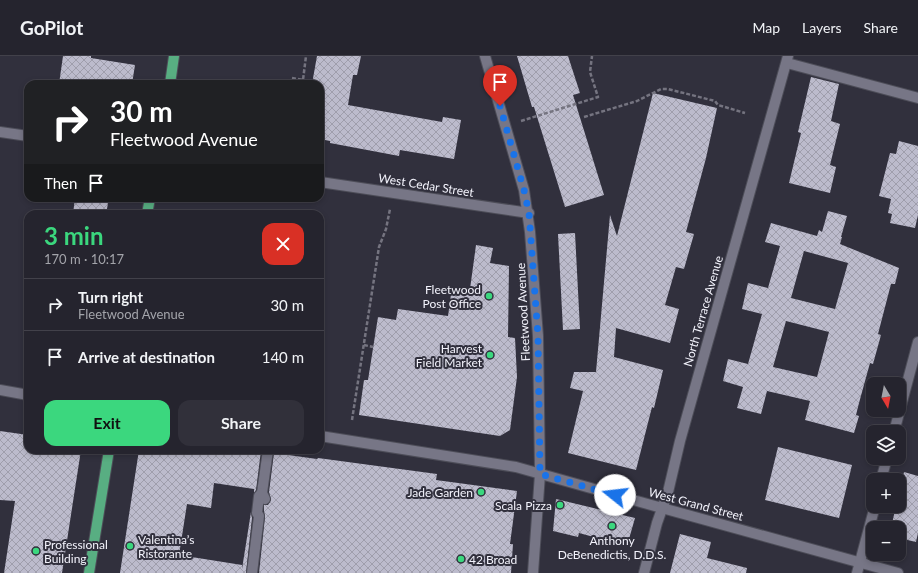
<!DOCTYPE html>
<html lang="en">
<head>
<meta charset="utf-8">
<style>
	body { margin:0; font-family:Lato,sans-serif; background:#31303a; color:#f1f3f6; height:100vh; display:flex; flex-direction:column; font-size:15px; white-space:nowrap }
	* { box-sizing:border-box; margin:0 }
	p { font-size:13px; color:#a3a4aa }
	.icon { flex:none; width:22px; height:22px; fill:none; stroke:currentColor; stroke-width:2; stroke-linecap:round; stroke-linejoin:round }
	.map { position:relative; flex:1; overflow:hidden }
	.drawer { position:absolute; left:24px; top:154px; width:300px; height:244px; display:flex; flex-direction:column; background:#25242e; border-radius:12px; box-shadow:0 2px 6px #0003,0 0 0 1px #42414a }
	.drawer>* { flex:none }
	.guide { position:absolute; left:24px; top:24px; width:300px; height:122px; border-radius:12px; box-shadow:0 2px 6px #0003,0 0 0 1px #42414a; background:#202124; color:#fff; overflow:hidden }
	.needle { width:26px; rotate:170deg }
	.buttons { position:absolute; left:866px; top:321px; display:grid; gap:8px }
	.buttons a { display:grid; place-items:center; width:40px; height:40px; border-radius:8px; background:#25242e; box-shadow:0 2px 6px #0003,0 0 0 1px #42414a; font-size:20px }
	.pin { position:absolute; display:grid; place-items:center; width:34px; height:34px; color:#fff; margin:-41px -17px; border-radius:50% 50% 50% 0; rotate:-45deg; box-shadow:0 0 4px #0007 }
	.pin .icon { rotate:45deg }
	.me { position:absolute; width:44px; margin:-22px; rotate:286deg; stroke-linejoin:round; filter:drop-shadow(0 0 3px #0008) }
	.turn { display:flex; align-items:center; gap:14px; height:84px; padding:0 20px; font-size:18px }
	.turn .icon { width:52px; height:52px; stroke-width:2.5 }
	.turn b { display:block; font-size:28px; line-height:34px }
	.then { display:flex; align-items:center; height:38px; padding:0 20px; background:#0003; gap:8px; font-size:15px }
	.round { display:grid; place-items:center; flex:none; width:42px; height:42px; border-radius:12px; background:#31303a }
	.headline { display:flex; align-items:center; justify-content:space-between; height:68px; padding:0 20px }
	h1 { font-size:24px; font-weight:700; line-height:30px; color:#3bd77e }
	.action { display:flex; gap:8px; margin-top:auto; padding:8px 20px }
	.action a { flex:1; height:46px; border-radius:12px; background:#3bd77e; color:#111; font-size:16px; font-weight:700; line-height:46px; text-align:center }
	.action a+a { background:#31303a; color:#f1f3f6 }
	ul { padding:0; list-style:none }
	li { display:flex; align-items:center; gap:12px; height:52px; padding:0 20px; border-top:1px solid #42414a }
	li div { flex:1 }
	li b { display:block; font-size:15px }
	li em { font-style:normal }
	header { display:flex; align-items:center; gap:24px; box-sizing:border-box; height:56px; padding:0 20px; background:#25242e; border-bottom:1px solid #42414a }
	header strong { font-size:19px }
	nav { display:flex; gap:22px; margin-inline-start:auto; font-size:14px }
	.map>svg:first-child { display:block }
</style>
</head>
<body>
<header>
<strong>GoPilot</strong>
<nav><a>Map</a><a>Layers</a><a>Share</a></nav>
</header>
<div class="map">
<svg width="918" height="517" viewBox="0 0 918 517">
	<defs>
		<pattern id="building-cross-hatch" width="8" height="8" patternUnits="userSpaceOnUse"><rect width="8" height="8" fill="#bcbbcc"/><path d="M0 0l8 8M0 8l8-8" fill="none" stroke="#9f9eac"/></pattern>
	</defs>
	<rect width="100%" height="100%" fill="#31303d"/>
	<g fill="url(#building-cross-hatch)" fill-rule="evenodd">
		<polygon points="63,0 91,0 91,2 135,9 132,28 59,28"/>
		<polygon points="317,0 361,0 357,19 353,19 348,49 442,66 443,61 461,64 454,103 400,94 399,100 330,87 330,85 320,83 320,28 312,28"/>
		<polygon points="517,0 568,0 580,37 573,39 604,139 565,151 534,51 532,51"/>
		<polygon points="811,21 839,28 831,65 840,68 830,109 836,111 830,137 789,127 801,77 798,76"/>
		<polygon points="653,37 717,52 706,102 686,176 694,178 684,213 676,211 665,249 679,253 670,287 616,272 614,301 663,314 654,352 652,351 636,414 568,397 583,335 570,332 574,316 596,316 610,159 617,180"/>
		<polygon points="899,85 918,90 918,159 915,172 890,167 892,158 888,157 891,143 879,140 890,97 896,98"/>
		<polygon points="75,142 109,142 106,158 73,158"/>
		<path d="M828,155L847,160L841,181H842L840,188L899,212L895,228H891L878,278L881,279L873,308L870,307L859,347L856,359L859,360L854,377L805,364L810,345L767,335L761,358L737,352L743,331L723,325L728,303L748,308L762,258L742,253L748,227L768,232L780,190L765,186L771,167L817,180L819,174L822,176ZM804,195L848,207L835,253L791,242ZM786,265L829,276L817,321L773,311Z"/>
		<polygon points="575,177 580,273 563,274 558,178"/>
		<polygon points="476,189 493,192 490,207 509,210 508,281 515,282 517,321 510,374 500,380 359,359 364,324 368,324 378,261 396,264 398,253 448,260 452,231 470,233"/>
		<polygon points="0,375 28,379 28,394 81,394 62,517 4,517 15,445 0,444"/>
		<polygon points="778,391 852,409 839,462 765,444"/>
		<polygon points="139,394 252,394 261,395 256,434 254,437 254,433 214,427 211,452 187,448 179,499 242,509 242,513 251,456 252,462 246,517 120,517"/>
		<polygon points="274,397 317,403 318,402 437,418 436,424 517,435 510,488 513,488 511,517 259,517 265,461 264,455 264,449 268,449 271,444 269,436"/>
		<polygon points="904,416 918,420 918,477 916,486 899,482 899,472 891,472 896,450 899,450 899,439"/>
		<polygon points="556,443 635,462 627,490 579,477 578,481 553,475"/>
		<polygon points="680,478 711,486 707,502 747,512 746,517 670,517"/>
	</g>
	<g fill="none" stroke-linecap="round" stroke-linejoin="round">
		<defs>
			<g id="minor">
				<polyline points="485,0 524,134 530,176 538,280 540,418 533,517"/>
				<polyline points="787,7 918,42"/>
				<polyline points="0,76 28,80"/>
				<polyline points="320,126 529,157"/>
				<polyline points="0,334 28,339"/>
				<polyline points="894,376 918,286"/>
				<polyline points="320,380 516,411 644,447 898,517"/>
				<polyline points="881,424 887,402"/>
				<polyline points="265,443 262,437 268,394"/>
				<polyline points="252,517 259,460 257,457 259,440 262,437"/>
				<polyline points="644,517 657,467 668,436 680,385 788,0"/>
				<polyline points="857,517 875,450"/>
			</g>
			<g id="major">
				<polyline points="170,28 174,0"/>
				<polyline points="147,158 150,142"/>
				<polyline points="89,517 109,394"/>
			</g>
		</defs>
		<use href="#minor" stroke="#4d4d58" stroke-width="12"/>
		<use href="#major" stroke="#4d4d58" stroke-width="12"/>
		<g stroke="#757480" stroke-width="2.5" stroke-dasharray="4 2" stroke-linecap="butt">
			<polyline points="292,28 292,22 303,24 306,0"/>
			<polyline points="584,61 637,45 661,33 668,33 715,45 718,49 745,57"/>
			<polyline points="521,65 598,41 590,16 592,0"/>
			<polyline points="364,289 373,291"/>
			<polyline points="352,364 379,191 386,173 390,153"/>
		</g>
		<use href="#minor" stroke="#777686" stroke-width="10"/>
		<use href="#major" stroke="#58ae82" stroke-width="10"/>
	</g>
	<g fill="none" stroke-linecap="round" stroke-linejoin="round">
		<polyline stroke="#1a73e8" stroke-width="7" stroke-dasharray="0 12.6" points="500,50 524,134 529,157 538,280 540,418 615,439"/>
	</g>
	<g fill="#3bd77e" stroke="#31303d" stroke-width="1.5">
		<circle cx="489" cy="240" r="4"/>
		<circle cx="490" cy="299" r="4"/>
		<circle cx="481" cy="436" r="4"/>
		<circle cx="560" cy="449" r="4"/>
		<circle cx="612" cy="470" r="4"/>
		<circle cx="130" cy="490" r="4"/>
		<circle cx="36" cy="495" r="4"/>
		<circle cx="461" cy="503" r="4"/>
	</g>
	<g text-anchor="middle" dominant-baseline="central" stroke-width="4" stroke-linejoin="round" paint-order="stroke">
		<g font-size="12" fill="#f3f3fc" stroke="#31303d">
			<text transform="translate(426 129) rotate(9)">West Cedar Street</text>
			<text transform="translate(703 255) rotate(-74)">North Terrace Avenue</text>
			<text transform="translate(523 256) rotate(-93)">Fleetwood Avenue</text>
			<text transform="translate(696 448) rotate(15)">West Grand Street</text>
		</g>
		<g font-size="12" fill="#f3f3fc" stroke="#31303d" text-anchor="end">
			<text x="481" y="233">Fleetwood<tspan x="481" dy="14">Post Office</tspan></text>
			<text x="482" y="292">Harvest<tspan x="482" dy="14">Field Market</tspan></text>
			<text x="473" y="436">Jade Garden</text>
			<text x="552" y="449">Scala Pizza</text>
			<text x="138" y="483" text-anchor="start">Valentina’s<tspan x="138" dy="14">Ristorante</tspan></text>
			<text x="612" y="484" text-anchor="middle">Anthony<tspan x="612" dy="14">DeBenedictis, D.D.S.</tspan></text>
			<text x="44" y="488" text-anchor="start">Professional<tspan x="44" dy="14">Building</tspan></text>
			<text x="469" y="503" text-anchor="start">42 Broad</text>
		</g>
	</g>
</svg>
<div class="buttons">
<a><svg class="needle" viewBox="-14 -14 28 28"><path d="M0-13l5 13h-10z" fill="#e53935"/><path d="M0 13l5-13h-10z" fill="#a3a4aa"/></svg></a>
<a><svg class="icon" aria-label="layers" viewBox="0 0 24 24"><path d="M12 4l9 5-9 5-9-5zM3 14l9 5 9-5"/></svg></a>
<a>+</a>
<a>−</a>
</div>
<div class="pin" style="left:500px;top:50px;background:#d93025"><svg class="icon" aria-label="arrive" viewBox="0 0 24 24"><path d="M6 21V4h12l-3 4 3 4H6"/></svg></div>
<svg class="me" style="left:615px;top:439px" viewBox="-20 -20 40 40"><circle r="19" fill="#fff"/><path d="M0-13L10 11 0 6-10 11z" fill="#1a73e8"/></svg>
<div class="guide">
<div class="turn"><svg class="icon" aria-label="right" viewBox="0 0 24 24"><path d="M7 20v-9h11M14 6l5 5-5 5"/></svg><div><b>30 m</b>Fleetwood Avenue</div></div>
<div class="then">Then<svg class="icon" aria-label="arrive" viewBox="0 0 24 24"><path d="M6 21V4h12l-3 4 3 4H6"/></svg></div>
</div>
<section class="drawer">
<div class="headline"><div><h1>3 min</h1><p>170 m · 10:17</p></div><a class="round" style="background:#d93025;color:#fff"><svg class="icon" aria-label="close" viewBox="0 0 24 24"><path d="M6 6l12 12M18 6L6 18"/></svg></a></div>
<ul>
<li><svg class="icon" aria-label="right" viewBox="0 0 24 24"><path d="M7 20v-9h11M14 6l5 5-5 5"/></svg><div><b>Turn right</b><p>Fleetwood Avenue</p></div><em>30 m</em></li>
<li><svg class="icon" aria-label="arrive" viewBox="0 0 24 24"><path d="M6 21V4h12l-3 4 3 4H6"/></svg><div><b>Arrive at destination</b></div><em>140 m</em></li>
</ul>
<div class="action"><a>Exit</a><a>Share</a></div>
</section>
</div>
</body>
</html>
